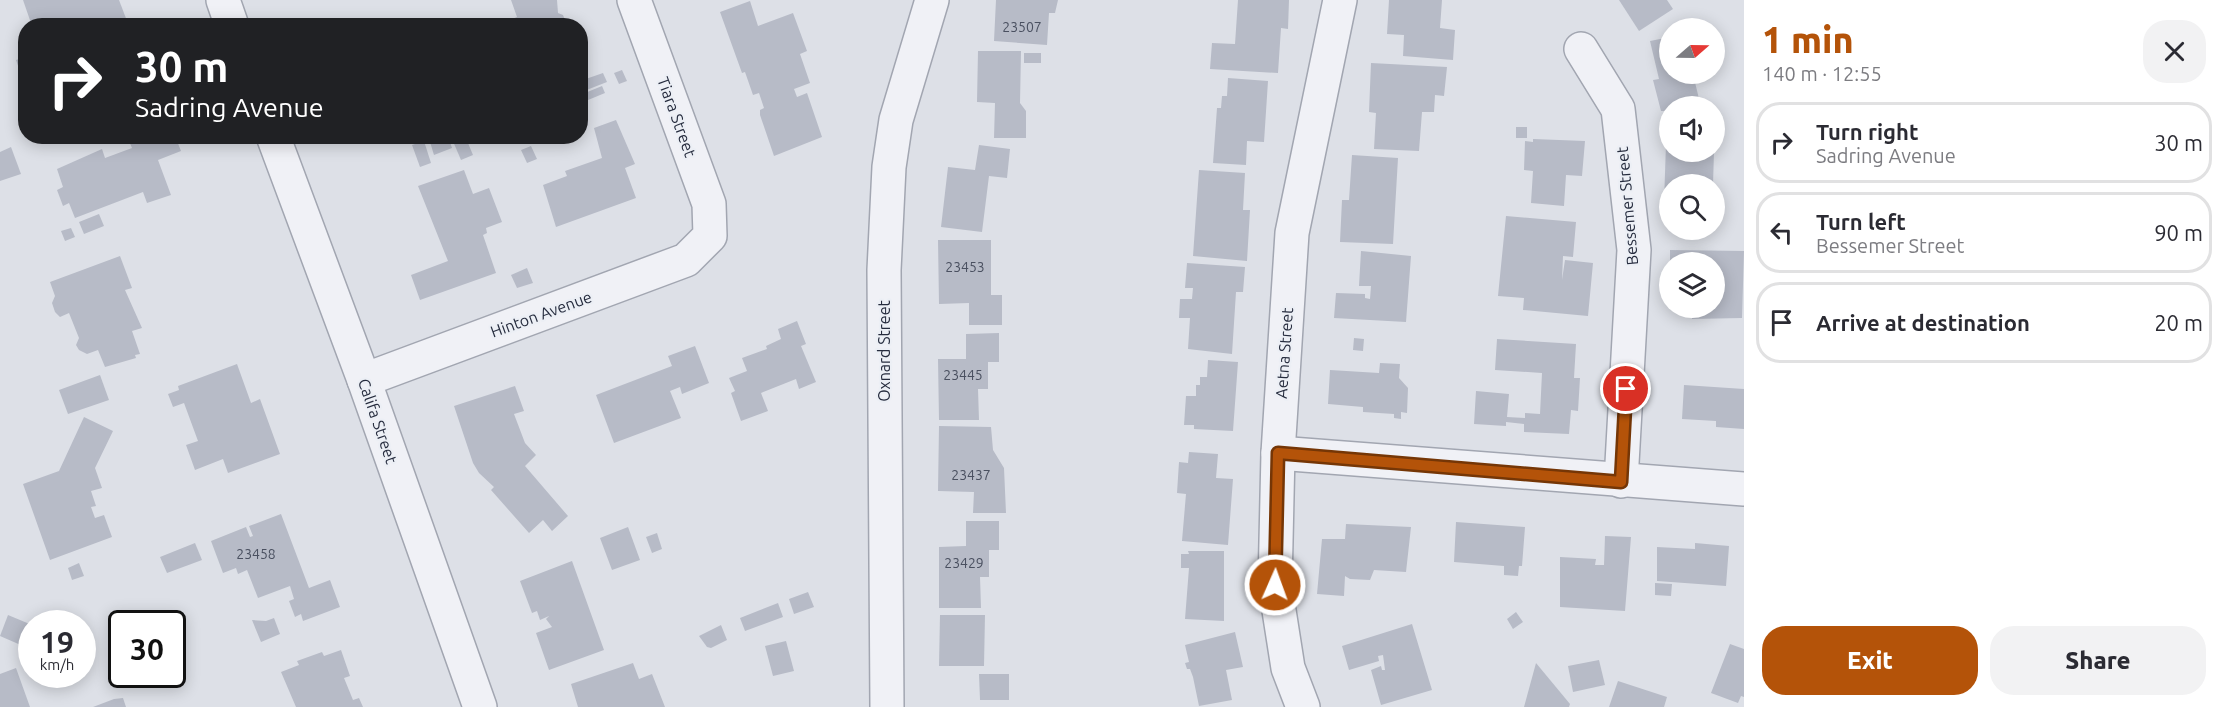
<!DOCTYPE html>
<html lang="en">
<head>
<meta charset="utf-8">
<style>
	body { margin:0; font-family:Ubuntu,sans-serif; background:#f2f2f3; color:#2b2b33; height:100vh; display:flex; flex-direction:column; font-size:22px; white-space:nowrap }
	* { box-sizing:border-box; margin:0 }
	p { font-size:20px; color:#7c7c81 }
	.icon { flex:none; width:33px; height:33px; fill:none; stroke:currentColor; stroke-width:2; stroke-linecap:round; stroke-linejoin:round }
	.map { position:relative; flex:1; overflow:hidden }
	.panel { display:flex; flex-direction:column; background:#fff; width:480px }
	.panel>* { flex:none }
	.top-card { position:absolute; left:18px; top:18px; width:570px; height:126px; border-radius:24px; box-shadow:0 3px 15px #0003; background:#202124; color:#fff; overflow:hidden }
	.needle { width:39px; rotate:70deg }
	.tools { position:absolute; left:1659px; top:18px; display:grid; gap:12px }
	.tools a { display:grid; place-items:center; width:66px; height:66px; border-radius:50%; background:#fff; box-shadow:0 3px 15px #0003; font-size:30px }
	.speed { position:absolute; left:18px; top:610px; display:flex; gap:12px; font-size:30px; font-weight:700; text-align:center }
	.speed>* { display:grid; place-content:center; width:78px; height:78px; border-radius:50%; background:#fff; box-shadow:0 3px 15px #0003; line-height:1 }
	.speed small { font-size:15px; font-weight:400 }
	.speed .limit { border:3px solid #111; border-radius:9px; background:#fff; color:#111 }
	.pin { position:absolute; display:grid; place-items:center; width:51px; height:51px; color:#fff; margin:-26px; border:3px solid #fff; border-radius:50%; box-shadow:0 2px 6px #0007 }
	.me { position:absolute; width:66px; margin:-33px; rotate:2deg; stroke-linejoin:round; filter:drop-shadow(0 0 4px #0008) }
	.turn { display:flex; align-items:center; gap:21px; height:126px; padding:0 18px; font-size:27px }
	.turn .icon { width:78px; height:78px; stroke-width:2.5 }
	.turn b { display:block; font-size:42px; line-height:51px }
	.round { display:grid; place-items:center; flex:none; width:63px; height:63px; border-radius:24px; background:#f2f2f3 }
	.overview { display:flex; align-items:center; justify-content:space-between; height:102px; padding:0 18px }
	h1 { font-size:36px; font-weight:800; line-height:45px; color:#b45309 }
	.action { display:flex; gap:12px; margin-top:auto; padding:12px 18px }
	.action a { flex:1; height:69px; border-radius:24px; background:#b45309; color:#fff; font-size:24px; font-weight:800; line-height:69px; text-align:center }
	.action a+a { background:#f2f2f3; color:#2b2b33 }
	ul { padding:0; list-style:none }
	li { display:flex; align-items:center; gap:18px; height:81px; margin:0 12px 9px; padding:0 6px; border:3px solid #e1e1e2; border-radius:24px }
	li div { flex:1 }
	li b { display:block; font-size:22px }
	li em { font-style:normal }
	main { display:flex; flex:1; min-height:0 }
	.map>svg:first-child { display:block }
</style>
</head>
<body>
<main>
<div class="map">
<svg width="1744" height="707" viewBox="0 0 1744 707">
	<rect width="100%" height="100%" fill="#dde0e7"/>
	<g fill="#b7bbc7">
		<polygon points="23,0 119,0 127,21 119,26 32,26"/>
		<polygon points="511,0 557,0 558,13 563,15 566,23 565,26 495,26 517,17"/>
		<polygon points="996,0 1058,0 1055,13 1049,13 1047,45 994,41"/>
		<polygon points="1238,0 1289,0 1288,29 1281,28 1278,73 1210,69 1212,43 1235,44"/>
		<polygon points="1389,0 1442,0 1440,28 1455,30 1453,60 1403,56 1404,35 1387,34"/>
		<polygon points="1619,0 1667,0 1673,9 1639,31"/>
		<polygon points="750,1 758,26 793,13 807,51 800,54 810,83 794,89 797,97 807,93 822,137 774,156 760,115 760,110 764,108 759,93 753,95 745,72 742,73 720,12"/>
		<polygon points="1670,37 1670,74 1693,74 1700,103 1670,106 1670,111 1661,111 1653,80 1659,79 1650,41"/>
		<polygon points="978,51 1021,51 1020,103 1026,111 1026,138 994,138 995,103 977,102"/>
		<rect x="1024" y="53" width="17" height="10"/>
		<polygon points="26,57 26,86 25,86 16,60"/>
		<polygon points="1371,63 1447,67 1444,96 1435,95 1434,112 1422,112 1419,151 1374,149 1376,113 1369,112"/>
		<polygon points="622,70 627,81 619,84 614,73"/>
		<polygon points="603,73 607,82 584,91 580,81"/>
		<polygon points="1228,78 1268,81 1264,142 1247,141 1246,165 1213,163 1217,108 1221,108 1222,96 1227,96"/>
		<polygon points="602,86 605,93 588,100 585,93"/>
		<polygon points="616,120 635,164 625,168 636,198 556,227 543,185 567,176 565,171 602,158 594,128"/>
		<rect x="1516" y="127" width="11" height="11"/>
		<polygon points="140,136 175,136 181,151 158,160 171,195 147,203 143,192 75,218 69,203 63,206 57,190 63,187 57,169 102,149 105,158 132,148 129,141"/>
		<polygon points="445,136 448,136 452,148 434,155 430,142"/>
		<polygon points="458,136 465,136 473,155 461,160 452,139"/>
		<polygon points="1533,139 1585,141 1582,176 1566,175 1564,206 1531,203 1533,171 1524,170 1525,141 1533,142"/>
		<polygon points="424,141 431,163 420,167 412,145"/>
		<polygon points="1666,144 1670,144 1670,152 1714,152 1713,184 1670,184 1670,202 1664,202"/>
		<polygon points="979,145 1010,149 1007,178 989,176 982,232 941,227 948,167 975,170"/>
		<polygon points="531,146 537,159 527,163 521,150"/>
		<polygon points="11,147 21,174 0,181 0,152"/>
		<polygon points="1352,155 1398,158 1393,244 1340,242 1342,200 1349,200"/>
		<polygon points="464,170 473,194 489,188 502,222 486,228 487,233 483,235 496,273 420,300 411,275 448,261 418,186"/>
		<polygon points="1199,170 1245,173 1243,210 1250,210 1247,261 1193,256"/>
		<polygon points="99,214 104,226 84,234 79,222"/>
		<polygon points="1506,216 1576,222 1573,257 1563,256 1562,280 1565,260 1593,263 1588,316 1523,310 1524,298 1498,296"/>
		<polygon points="71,228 75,237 65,241 61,231"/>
		<polygon points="938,240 991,240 991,295 1002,295 1002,325 969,325 969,303 939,304"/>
		<polygon points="1670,250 1744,251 1742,318 1692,319 1692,308 1714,308 1714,262 1670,262"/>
		<polygon points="1361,251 1411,256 1406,322 1334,318 1336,293 1365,294 1365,298 1370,299 1371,286 1359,286"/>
		<polygon points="120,256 132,288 125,290 142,328 132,331 140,354 135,355 136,358 105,367 98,350 87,354 79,350 76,345 79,338 69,313 60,317 55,312 52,303 55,296 50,282"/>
		<polygon points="1187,263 1245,267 1243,292 1236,292 1232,354 1188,349 1190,318 1179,318 1180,299 1192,299 1193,288 1185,288"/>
		<polygon points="527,268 533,283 517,288 511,275"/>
		<polygon points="797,321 806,344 801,346 816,382 799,389 796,379 761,393 768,411 741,421 731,393 735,391 729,378 747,371 742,358 767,349 766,346 781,339 778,329"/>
		<polygon points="999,333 999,362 988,362 988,389 978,389 979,420 939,420 938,359 966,359 966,334"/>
		<polygon points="1354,338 1364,339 1363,351 1353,350"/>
		<polygon points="1497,339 1576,344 1574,378 1580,378 1578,411 1571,410 1569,434 1524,432 1524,424 1506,422 1506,426 1474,424 1476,391 1509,394 1507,417 1525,418 1525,413 1540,414 1542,373 1495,370"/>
		<polygon points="695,346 709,383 682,394 680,387 670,391 681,418 614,443 596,395 672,366 668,356"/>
		<polygon points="1208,360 1238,362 1233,431 1194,429 1194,425 1184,425 1186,396 1196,396 1196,385 1200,385 1200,377 1207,377"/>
		<polygon points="1380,363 1400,364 1399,378 1408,388 1407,413 1401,412 1401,419 1394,418 1394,414 1363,412 1363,407 1328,404 1330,370 1379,373"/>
		<polygon points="237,364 251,403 260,399 280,454 228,473 223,459 195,470 186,445 198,441 184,403 173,407 168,394 179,390 178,386"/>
		<polygon points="100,375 109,400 68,414 59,390"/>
		<polygon points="1684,385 1744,389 1744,429 1716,427 1716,421 1682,419"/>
		<polygon points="515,386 524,411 514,414 525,443 536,455 525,466 568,516 552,531 543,520 529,533 491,490 494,487 479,473 473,463 454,406"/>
		<polygon points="84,417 113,431 95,468 102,488 91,491 96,506 91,507 95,518 104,515 112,537 50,560 23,484 59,471"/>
		<polygon points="939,426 991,427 993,450 1004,468 1006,513 973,513 974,492 938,491"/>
		<polygon points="1189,452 1218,454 1216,478 1233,479 1228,545 1182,541 1186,494 1177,493 1179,462 1188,463"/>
		<polygon points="281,514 309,588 330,580 340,607 303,621 301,614 295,617 289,601 294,599 290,586 258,598 247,570 238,574 236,568 223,573 211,541 246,527 250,537 253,536 249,526"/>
		<polygon points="966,521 999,521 999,550 989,550 989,577 980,577 981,608 939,608 939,547 966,546"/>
		<polygon points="1456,522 1525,527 1522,566 1519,566 1518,576 1504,575 1504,566 1454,562"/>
		<polygon points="1346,524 1411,527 1406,572 1374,570 1370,580 1350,579 1345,576 1344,596 1317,594 1322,539 1345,539"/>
		<polygon points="628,527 640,560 612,570 600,538"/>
		<polygon points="657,533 662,549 652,553 646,537"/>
		<polygon points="1605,536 1631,537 1625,611 1560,607 1560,557 1596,559 1595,565 1604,565"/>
		<polygon points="195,543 202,560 167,573 160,557"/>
		<polygon points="1695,543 1729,546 1726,586 1657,581 1657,547 1695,549"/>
		<polygon points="1188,551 1224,551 1224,621 1185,619 1189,568 1181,568 1181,554 1189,554"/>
		<polygon points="572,561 604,650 549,670 536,633 552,627 546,619 549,616 540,620 537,611 532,613 520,581"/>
		<polygon points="79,563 84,576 72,580 68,568"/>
		<polygon points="1655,583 1672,584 1671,596 1655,595"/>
		<polygon points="808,592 814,607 794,614 789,599"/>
		<polygon points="778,603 783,617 745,631 740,618"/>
		<polygon points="1516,612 1523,622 1513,629 1507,619"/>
		<polygon points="8,615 32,625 23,646 0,636"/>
		<polygon points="940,615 985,615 984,666 939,666"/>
		<polygon points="274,618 280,634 261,642 252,620 266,621"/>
		<polygon points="1412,624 1432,690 1381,705 1371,670 1381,666 1382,670 1385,670 1383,655 1378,656 1379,661 1349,670 1342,646"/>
		<polygon points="721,625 727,640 711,648 707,647 699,636"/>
		<polygon points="1235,632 1243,667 1226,670 1232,700 1199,706 1193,677 1190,669 1187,669 1185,663 1189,662 1185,645"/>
		<polygon points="786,641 794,671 773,676 765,646"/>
		<polygon points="1730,644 1744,649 1744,697 1741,696 1738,703 1711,693"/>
		<polygon points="341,650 350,676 344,678 353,700 359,698 363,707 296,707 281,672 299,665 297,661 322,652 324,656"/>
		<polygon points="1599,660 1605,685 1573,692 1568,666"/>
		<polygon points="633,663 639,679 652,674 665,707 578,707 571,684"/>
		<polygon points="1536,663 1570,704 1569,707 1524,707"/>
		<polygon points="16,668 30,707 0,707 0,674"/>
		<polygon points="979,674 1009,674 1009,700 980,700"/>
		<polygon points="1618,681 1667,697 1664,707 1609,707"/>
		<polygon points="123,698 126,707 93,707 114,699"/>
	</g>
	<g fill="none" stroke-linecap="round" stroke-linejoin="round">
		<defs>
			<g id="minor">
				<polyline points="223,0 232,26"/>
				<polyline points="1581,49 1618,109 1634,250 1621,481"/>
				<polyline points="273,136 364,380 480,707"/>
				<polyline points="364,380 686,260 710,236 709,204 634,0"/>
				<polyline points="1278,453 1744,489"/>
				<polyline points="887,707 884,270 889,167 896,120 932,0"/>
				<polyline points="1303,707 1288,668 1275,585 1278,453 1292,233 1340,0"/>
			</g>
		</defs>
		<use href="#minor" stroke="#a2a6b1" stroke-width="36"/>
		<use href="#minor" stroke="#f0f1f6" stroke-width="33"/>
	</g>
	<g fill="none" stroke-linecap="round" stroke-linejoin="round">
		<defs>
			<polyline id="route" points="1275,585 1278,453 1621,482 1626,389"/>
		</defs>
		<use href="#route" stroke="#753606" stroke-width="15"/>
		<use href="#route" stroke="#b45309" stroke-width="10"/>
	</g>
	<g text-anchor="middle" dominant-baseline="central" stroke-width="4.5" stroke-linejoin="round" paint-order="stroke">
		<g font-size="14" fill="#4a5060">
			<text x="1022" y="27">23507</text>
			<text x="965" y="267">23453</text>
			<text x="963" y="375">23445</text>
			<text x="971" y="475">23437</text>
			<text x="256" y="554">23458</text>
			<text x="964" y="563">23429</text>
		</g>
		<g font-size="16" fill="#262c3e" stroke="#eceff5">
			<text transform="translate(677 117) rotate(70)">Tiara Street</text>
			<text transform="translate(1627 206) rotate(-95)">Bessemer Street</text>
			<text transform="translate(541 314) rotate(-20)">Hinton Avenue</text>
			<text transform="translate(884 351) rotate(-90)">Oxnard Street</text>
			<text transform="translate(1284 353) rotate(-86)">Aetna Street</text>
			<text transform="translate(378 421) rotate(71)">Califa Street</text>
		</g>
	</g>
</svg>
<div class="tools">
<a><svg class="needle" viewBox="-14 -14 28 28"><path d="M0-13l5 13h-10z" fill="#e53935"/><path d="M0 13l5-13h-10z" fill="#7c7c81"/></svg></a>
<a><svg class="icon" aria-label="sound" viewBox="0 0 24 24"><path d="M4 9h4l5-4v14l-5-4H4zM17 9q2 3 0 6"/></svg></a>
<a><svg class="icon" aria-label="search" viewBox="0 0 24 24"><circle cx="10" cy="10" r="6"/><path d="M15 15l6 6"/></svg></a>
<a><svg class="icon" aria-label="layers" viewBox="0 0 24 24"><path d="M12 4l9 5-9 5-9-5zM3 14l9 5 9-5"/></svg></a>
</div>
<div class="speed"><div>19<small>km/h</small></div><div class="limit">30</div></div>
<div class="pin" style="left:1626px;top:389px;background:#d93025"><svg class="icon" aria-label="arrive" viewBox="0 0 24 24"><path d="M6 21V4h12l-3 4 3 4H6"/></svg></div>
<svg class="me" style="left:1275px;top:585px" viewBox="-20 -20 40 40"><circle r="17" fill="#b45309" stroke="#fff" stroke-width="3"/><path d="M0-11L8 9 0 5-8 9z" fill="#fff"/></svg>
<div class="top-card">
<div class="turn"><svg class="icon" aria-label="right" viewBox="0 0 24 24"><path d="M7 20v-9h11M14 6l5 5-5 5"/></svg><div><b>30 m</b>Sadring Avenue</div></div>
</div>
</div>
<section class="panel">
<div class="overview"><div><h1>1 min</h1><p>140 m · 12:55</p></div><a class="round"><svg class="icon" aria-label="close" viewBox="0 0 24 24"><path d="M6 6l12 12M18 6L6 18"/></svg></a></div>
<ul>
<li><svg class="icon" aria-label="right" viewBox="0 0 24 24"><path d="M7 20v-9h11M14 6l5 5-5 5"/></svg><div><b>Turn right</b><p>Sadring Avenue</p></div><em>30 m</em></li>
<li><svg class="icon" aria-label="left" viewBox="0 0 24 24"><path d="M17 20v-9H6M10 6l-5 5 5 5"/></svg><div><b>Turn left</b><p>Bessemer Street</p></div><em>90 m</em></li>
<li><svg class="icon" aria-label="arrive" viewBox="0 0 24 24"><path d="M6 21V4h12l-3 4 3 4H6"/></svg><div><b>Arrive at destination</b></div><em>20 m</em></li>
</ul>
<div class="action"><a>Exit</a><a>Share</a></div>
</section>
</main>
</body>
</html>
